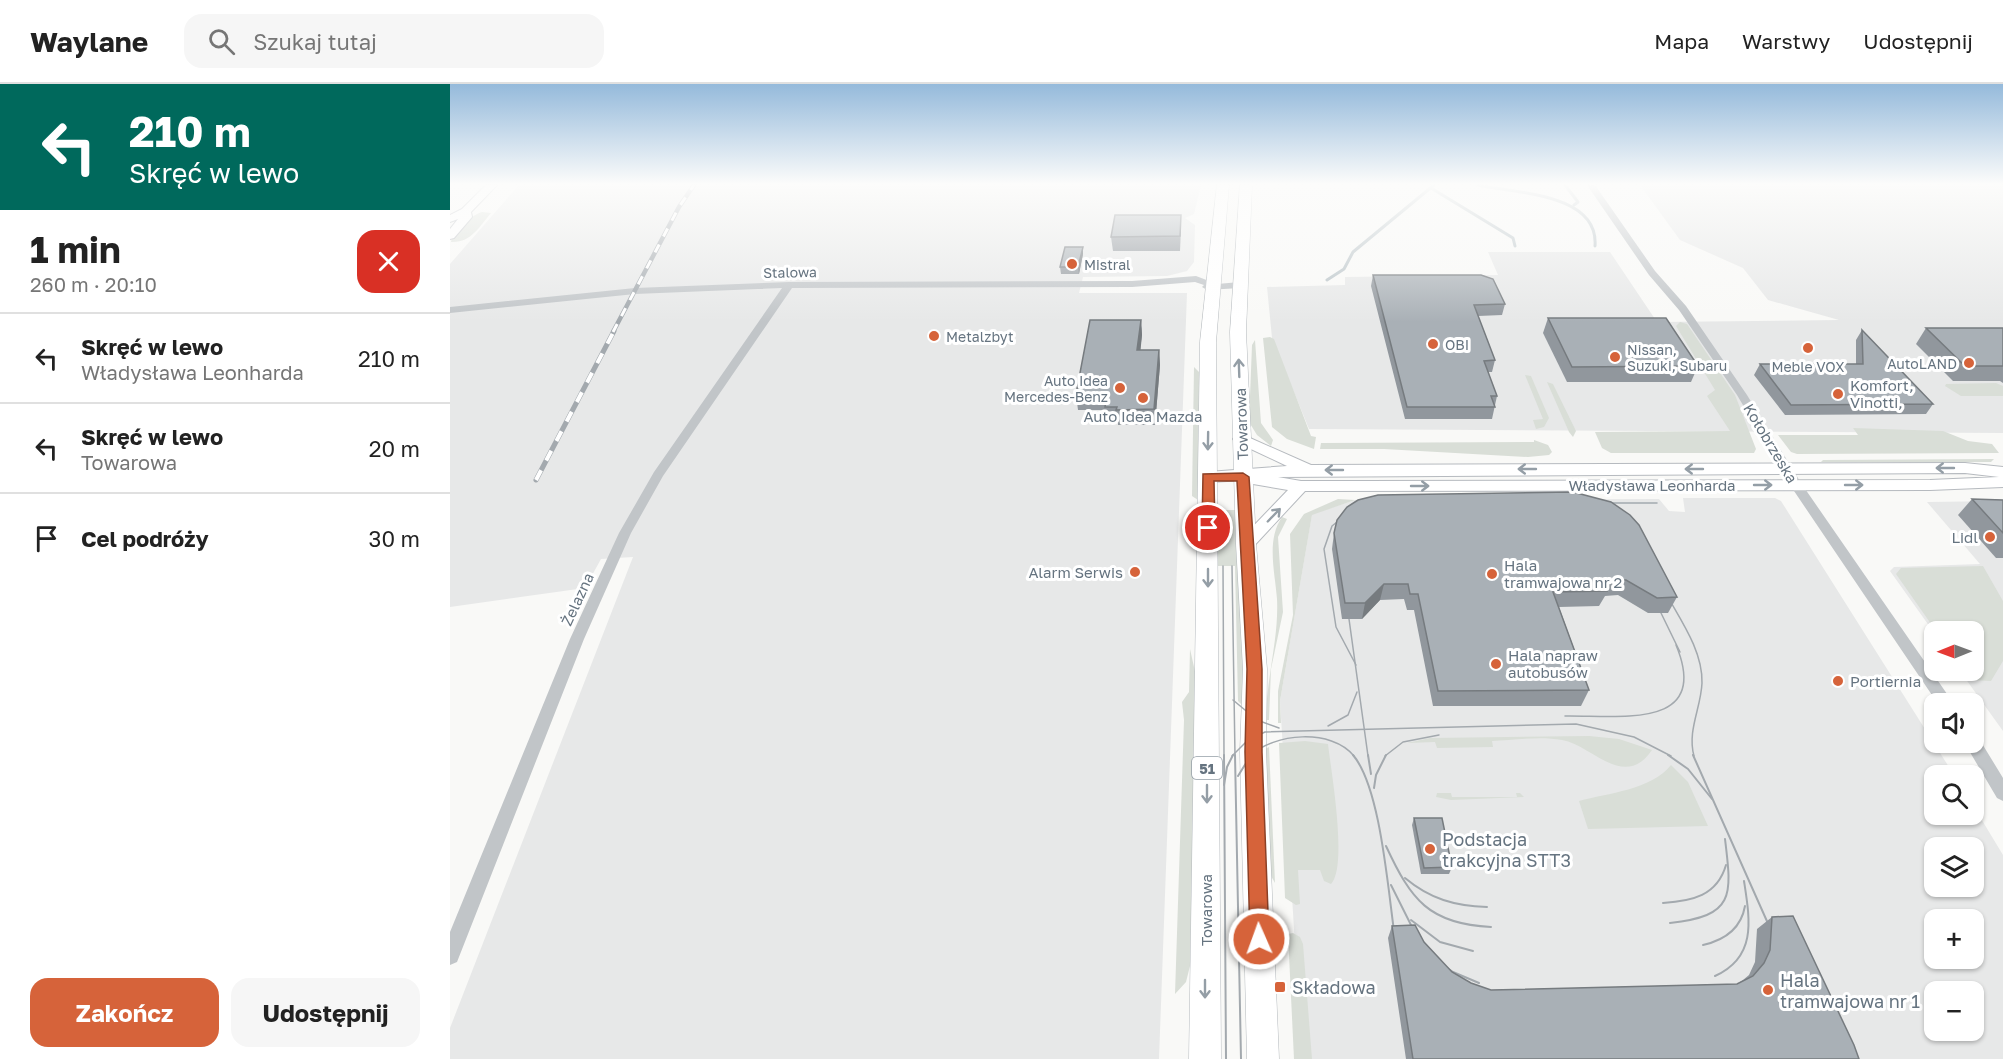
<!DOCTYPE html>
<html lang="pl">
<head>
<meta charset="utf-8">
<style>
	body { margin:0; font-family:"Golos Text",sans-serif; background:#f6f6f6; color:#222; height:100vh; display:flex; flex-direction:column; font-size:22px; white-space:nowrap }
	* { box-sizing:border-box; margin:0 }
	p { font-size:20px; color:#767676 }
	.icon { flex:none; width:33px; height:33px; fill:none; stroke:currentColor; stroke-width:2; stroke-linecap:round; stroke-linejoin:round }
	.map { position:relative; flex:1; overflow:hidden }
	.details { display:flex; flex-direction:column; background:#fff; width:450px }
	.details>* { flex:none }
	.top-card { background:#00695c; color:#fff; overflow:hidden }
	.needle { width:39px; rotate:269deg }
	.controls { position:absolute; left:1474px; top:537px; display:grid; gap:12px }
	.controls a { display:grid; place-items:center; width:60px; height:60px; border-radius:12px; background:#fff; box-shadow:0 2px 4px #0004; font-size:30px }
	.pin { position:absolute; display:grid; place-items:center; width:51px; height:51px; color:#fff; margin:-26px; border:3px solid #fff; border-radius:50%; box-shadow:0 2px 6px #0007 }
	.me { position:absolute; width:66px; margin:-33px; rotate:358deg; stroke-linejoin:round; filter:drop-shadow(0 0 4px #0008) }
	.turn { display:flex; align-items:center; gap:21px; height:126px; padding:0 30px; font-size:27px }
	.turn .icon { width:78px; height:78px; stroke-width:2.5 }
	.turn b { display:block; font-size:42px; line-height:51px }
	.round { display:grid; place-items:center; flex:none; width:63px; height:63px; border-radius:18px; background:#f6f6f6 }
	.headline { display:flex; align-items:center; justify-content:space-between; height:102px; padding:0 30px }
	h1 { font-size:36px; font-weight:700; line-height:45px }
	.button { display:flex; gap:12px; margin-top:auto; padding:12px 30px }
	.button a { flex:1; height:69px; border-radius:18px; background:#d6633a; color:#fff; font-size:24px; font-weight:700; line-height:69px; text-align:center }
	.button a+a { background:#f6f6f6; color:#222 }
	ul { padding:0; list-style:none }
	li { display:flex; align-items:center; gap:18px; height:90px; padding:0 30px; border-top:2px solid #e0e0e0 }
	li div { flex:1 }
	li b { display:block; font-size:22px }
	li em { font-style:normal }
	header { display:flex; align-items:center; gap:36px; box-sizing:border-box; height:84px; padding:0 30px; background:#fff; border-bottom:2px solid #e0e0e0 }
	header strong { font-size:28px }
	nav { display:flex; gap:33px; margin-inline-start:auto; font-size:21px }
	.search { width:420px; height:54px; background:#f6f6f6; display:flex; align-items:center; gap:15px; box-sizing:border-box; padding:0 21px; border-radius:18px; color:#767676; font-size:22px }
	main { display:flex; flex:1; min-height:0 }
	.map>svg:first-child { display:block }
</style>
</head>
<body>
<header>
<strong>Waylane</strong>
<div class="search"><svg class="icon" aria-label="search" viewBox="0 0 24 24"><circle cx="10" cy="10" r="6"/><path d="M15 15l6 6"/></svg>Szukaj tutaj</div>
<nav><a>Mapa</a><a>Warstwy</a><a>Udostępnij</a></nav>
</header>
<main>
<section class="details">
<div class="top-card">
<div class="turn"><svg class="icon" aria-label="left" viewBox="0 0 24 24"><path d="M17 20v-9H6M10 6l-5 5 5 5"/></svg><div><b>210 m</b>Skręć w lewo</div></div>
</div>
<div class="headline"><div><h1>1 min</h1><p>260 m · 20:10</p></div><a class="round" style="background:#d93025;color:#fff"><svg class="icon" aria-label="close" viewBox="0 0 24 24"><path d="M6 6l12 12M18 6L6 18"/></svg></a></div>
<ul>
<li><svg class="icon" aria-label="left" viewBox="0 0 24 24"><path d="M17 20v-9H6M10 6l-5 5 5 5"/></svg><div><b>Skręć w lewo</b><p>Władysława Leonharda</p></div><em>210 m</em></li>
<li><svg class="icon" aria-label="left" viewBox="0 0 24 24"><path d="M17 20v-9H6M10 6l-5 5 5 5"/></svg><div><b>Skręć w lewo</b><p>Towarowa</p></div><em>20 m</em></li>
<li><svg class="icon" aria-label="arrive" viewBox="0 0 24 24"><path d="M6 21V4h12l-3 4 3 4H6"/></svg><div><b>Cel podróży</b></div><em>30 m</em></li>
</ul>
<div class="button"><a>Zakończ</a><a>Udostępnij</a></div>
</section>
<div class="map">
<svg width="1553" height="975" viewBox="0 0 1553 975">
	<rect width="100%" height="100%" fill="#f9f9f7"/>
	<g fill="#e7e8e8" fill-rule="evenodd">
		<polygon points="69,101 751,101 744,130 735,134 745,141 744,178 737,187 717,192 633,193 629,209 737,209 709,975 0,975 0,944 183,473 151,475 135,504 0,523 0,180"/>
		<polygon points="1190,101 1553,101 1553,349 859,345 822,254 817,203 895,201 895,193 1048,191 1038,168 1160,168 1207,238 1389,236 1318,216 1293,184 1230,156"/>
		<path d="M1233,414H1325L1331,417L1504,691L1485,692V730H1524V723L1553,771V975H852L830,617L862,430L905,416L1209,415L1219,427L1235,428ZM1485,764H1524V802H1485ZM1485,836H1524V874H1485ZM1485,908H1524V946H1485Z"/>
		<polygon points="1553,417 1553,647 1510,587 1524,586 1524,548 1485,548 1485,550 1440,487 1444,483 1530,480 1477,418"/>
	</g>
	<g fill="#d9ded7">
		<path d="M32,128L41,129C29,143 21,159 1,158C3,146 20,132 32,128Z"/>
		<polygon points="1230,238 1237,240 1285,311 1306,365 1304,369 1161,369 1152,364 1145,348 1280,347 1257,312 1265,306 1226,242"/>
		<polygon points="820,253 824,255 861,352 866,353 864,365 837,355 822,343 813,254"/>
		<polygon points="805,256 811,339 823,356 821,362 807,351 799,338 802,261"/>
		<polygon points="744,283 749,288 748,416 742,412"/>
		<polygon points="1075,291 1081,292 1099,334 1094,343 1086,345 1083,336 1093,335"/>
		<polygon points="1097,298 1103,300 1126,347 1123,353 1119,348"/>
		<polygon points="1546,299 1553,302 1553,312 1511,312 1495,302 1496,300"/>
		<polygon points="1403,344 1493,347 1518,357 1542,360 1549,369 1347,370 1341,368 1328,351 1408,351"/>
		<polygon points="1084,356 1098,361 1102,368 1099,371 1078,373 934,365 870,365 871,359 1084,358"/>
		<polygon points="1544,375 1541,378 1371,378 1373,376"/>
		<polygon points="888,415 905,416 862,431 830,617 831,639 828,639 828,607 843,531 840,450 854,430"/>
		<polygon points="767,426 785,426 794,576 793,622 788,617 785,482 768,482"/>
		<path d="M832,433L837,435L828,453L833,528L821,585L819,636H816C816,595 829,555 827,515C825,488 816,456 832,433Z"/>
		<polygon points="1533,482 1553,517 1553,577 1541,597 1520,596 1513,587 1524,586 1524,548 1486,547 1446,490 1451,484"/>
		<polygon points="740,565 746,592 740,882 736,898 725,910 734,636 732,618 739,608"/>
		<path d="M1139,652L1169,655L1202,666C1174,707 1142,661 1112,656C1090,652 1064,656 1042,657L1043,663L987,664L985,658L957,659L980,654Z"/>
		<path d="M855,657L878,660C881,687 898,782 881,800L874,797L870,786H848L850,820L846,821L835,814L829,659Z"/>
		<polygon points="819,663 825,799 821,792 815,665"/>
		<path d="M1221,681L1238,698L1258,742L1138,745L1129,717C1158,709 1201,706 1221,681Z"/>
		<polygon points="987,709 1001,709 1002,713 1067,713 1066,709 1070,709 1074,713 1001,716 986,713"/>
		<polygon points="843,849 850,853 853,860 862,975 844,975 838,850"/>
	</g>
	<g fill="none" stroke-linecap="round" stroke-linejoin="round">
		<g stroke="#bac4c8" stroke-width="3">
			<path d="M1027,101C1064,109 1149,109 1145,162"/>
			<polyline points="1115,101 1128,118 1124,121"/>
			<polyline points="981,104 1063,154 1065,162"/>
			<polyline points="877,196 894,185 903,168 984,101"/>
		</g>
		<defs>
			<g id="secondary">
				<polygon points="36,101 47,101 21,128 22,133 4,154 0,155 0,145 8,135 0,138 0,131 12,125"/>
				<path d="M791,350L861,381L1515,379L1553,383V403L1480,406L855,407L802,464L796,466L787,460L790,456L838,406L803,400L796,396L758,398L750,393L758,388L837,382L786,358L783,355L786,352ZM1515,389L1549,393L1480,396L911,397H851L828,393Z"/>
			</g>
			<g id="primary">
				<polygon points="767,101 779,101 766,258 771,975 739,975 750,258"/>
				<polygon points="790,101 802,101 796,248 806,460 817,585 816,668 829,975 797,975 790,668 793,585 786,460 780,248"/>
			</g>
		</defs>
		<use href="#secondary" stroke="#b6babf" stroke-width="2"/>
		<use href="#primary" stroke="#b4b9bd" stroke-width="1"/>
		<g fill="#c1c5c8" fill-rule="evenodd">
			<polygon points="1137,101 1145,101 1205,187 1236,222 1297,311 1351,399 1504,620 1488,620 1342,404 1287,311 1229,226 1199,191"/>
			<polygon points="746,192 767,200 790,198 795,201 790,204 757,206 752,203 754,201 745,198 682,203 342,204 213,392 181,449 134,555 7,878 0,881 0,848 120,555 169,449 204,388 332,204 185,210 0,229 0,223 185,204 339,198 682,197"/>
			<polygon points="1524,652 1528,653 1553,694 1553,717 1547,714 1514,658 1524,658"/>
		</g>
		<use href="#secondary" fill="#fff" fill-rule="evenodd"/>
		<use href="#primary" fill="#fff" fill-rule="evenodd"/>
		<g stroke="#a3a9ae" stroke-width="1.5">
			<polyline points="1147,419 1207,419"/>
			<polyline points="901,427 882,442 874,465 886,543 906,581"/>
			<polyline points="773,482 774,672"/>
			<polyline points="782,482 785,672"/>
			<path d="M1214,506C1229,534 1253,566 1252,599C1251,624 1237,647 1244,672"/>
			<polyline points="1211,529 1230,568"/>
			<polyline points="899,535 918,672"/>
			<polyline points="783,616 807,636 829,644"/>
			<path d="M1115,632C1168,631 1262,647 1226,561"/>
			<polyline points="878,642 898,631 907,608"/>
			<polyline points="782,672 798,656 815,648 1126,640 1184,653 1221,672"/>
			<path d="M800,672C824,649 881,644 904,672"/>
			<polyline points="935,672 953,658 989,651"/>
		</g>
		<g stroke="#a3a9ae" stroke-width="2">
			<polyline points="774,671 776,975"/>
			<polyline points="785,671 791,975"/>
			<path d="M903,671C931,704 938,808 945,854"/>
			<polyline points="918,671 921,690"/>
			<polyline points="1218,671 1238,685 1262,715"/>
			<polyline points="1243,671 1320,844"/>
			<polyline points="788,692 801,671"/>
			<polyline points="774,701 777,683 783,671"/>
			<polyline points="924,704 926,691 936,671"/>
			<path d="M936,762C961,816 979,840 1041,843"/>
			<path d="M955,794C980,815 1005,822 1037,823"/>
			<polyline points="941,801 968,855"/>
			<path d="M1213,819C1242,817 1267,812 1276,781"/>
			<polyline points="961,836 990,858 1023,867"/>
			<path d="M1220,839C1285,832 1282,812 1275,755"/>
			<path d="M1253,861C1275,856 1291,845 1295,822"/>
			<polyline points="987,877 1003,888 1029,899"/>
			<path d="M1265,892C1307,873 1300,836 1294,797"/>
		</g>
		<defs>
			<polyline id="rail-far1" points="163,248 229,123 244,101"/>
			<polyline id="rail" points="86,396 164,247"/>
		</defs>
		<use href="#rail-far1" stroke="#a3a9ae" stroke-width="4.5"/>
		<use href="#rail" stroke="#a3a9ae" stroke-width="5"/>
		<use href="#rail-far1" stroke="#fff" stroke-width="3" stroke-dasharray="9" stroke-linecap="butt"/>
		<use href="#rail" stroke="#fff" stroke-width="4" stroke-dasharray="11" stroke-linecap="butt"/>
	</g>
	<g fill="#91979d">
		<polygon points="731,131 731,145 730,167 663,167 661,153"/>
		<polygon points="633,170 629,190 611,190 610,183"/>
		<polygon points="923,191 1055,220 1052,231 1028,232 1045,276 1042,288 1038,288 1047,312 1042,335 955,335 921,202"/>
		<polygon points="1098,234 1248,282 1241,298 1117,298 1093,249"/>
		<polygon points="691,236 692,251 690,266 709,266 710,281 705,341 668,341 668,339 657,339 655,326 628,326 626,310"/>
		<polygon points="1476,244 1553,244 1553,299 1550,297 1503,297 1466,260"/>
		<polygon points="1412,246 1483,320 1476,330 1335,331 1304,291 1310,280 1406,280 1406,256"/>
		<polygon points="928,411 1227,513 1218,529 1198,529 1168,511 1155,512 1149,522 1109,523 1139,606 1131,622 983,622 964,526 957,526 954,515 930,516 912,535 892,535 882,465 884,449"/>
		<polygon points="1522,415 1553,416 1553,474 1546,474 1508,431"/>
		<polygon points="964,734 1002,783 999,790 971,790 962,741"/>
		<polygon points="1322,833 1409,975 956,975 938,854 942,842 974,858 1002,888 1021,899 1041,906 1287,900 1293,896 1299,891 1305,878 1307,845"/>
	</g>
	<g fill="#767b7f">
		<polygon points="633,163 633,170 629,190 628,183"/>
		<polygon points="691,236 692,251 689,281 687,266"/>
		<polygon points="709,266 710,281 705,341 704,325"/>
		<polygon points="934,500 930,516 912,535 915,519"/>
	</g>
	<g fill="#a9b0b6" stroke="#767b7f" stroke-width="1.5">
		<polygon points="665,131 731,131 730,152 661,153"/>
		<polygon points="615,163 633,163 628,183 610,183"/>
		<polygon points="923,191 1031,191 1043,195 1055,220 1024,221 1045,276 1034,277 1047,312 1041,312 1045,323 957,323"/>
		<polygon points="1098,234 1216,234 1248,282 1122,283"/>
		<polygon points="640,236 691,236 687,266 709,266 704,325 666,326 667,323 655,323 657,310 626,310"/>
		<polygon points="1476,244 1553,244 1553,282 1515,282"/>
		<polygon points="1412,246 1483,320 1341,321 1310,280 1413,280"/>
		<polygon points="1123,408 1161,418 1180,431 1189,441 1227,513 1207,514 1176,496 1152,496 1157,507 1103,508 1139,606 988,607 968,510 960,510 958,500 934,500 915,519 895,519 884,449 887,436 897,423 908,416 928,411"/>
		<polygon points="1522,415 1553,416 1553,449"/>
		<polygon points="964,734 992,734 1002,783 974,784"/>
		<polygon points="1343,832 1404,961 1409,975 963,975 942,842 965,841 974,858 1002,888 1021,899 1041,906 1287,900 1303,892 1314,879 1320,866 1322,833"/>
	</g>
	<defs><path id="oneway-shaft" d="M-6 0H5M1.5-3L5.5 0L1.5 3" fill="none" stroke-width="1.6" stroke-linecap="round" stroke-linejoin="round" transform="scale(1.5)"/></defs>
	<g stroke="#949ea6">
		<use href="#oneway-shaft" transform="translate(789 284) rotate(-92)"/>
		<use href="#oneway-shaft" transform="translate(758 357) rotate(91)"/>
		<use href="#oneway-shaft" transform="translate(1495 384) rotate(180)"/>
		<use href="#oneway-shaft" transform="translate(1077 385) rotate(180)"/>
		<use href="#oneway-shaft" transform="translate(1244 385) rotate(180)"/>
		<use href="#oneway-shaft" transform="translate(884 386) rotate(180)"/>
		<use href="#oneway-shaft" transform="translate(1313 401)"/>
		<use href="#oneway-shaft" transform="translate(1404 401)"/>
		<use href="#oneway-shaft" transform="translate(970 402)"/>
		<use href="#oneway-shaft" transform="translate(824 431) rotate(-46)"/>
		<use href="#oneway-shaft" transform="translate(758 494) rotate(90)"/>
		<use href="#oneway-shaft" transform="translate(757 710) rotate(90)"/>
		<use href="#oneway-shaft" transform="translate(755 905) rotate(90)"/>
	</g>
	<linearGradient id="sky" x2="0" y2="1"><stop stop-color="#95badb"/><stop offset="0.42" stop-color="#fcfcfb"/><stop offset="1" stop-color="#fcfcfb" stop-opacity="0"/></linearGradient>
	<rect width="1553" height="238" fill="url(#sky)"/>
	<polygon fill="#d6633a" stroke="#8b4026" stroke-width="1.5" points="793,389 799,393 812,585 812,668 819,855 816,862 809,865 802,862 800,855 795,668 797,585 787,397 764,397 765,444 758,448 752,444 753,390"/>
	<g fill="#d6633a" stroke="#fff" stroke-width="2">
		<circle cx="622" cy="180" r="6"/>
		<circle cx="484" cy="252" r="6"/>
		<circle cx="983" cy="260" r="6"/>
		<circle cx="1358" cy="264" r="6"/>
		<circle cx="1165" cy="273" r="6"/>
		<circle cx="1519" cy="279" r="6"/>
		<circle cx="670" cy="304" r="6"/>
		<circle cx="1388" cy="310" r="6"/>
		<circle cx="693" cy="314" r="6"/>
		<circle cx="1540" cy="453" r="6"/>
		<circle cx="685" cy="488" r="6"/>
		<circle cx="1042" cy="490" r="6"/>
		<circle cx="1046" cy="580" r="6"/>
		<circle cx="1388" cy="597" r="6"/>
		<circle cx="980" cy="765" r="6"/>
		<rect x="824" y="897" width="12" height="12" rx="3"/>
		<circle cx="1318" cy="906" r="6"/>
	</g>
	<g text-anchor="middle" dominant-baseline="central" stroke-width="6" stroke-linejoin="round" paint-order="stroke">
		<g font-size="14" fill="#667480" stroke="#fff" text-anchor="start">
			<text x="634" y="180">Mistral</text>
			<text x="496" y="252">Metalzbyt</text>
			<text x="995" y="260">OBI</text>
			<text x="1177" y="265">Nissan,<tspan x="1177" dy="16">Suzuki, Subaru</tspan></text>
			<text x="1507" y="279" text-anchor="end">AutoLAND</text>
			<text x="1358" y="282" text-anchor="middle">Meble VOX</text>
			<text x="658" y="296" text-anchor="end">Auto Idea<tspan x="658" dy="16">Mercedes-Benz</tspan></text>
		</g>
		<g font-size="14" fill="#667480" stroke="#fff">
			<text transform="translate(340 188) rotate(-1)">Stalowa</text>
		</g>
		<rect fill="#fff" stroke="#949ea6" stroke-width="1.5" x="742" y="673" width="30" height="22" rx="4.5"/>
		<g font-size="14" font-weight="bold" fill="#667480">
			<text x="757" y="684">51</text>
		</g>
		<g font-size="15" fill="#667480" stroke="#fff" text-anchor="start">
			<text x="1400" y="301">Komfort,<tspan x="1400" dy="17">Vinotti,</tspan></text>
			<text x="693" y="332" text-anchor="middle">Auto Idea Mazda</text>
			<text x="1528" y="453" text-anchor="end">Lidl</text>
			<text x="1054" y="481">Hala<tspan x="1054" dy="17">tramwajowa nr 2</tspan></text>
			<text x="673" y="488" text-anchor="end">Alarm Serwis</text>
			<text x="1058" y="571">Hala napraw<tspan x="1058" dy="17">autobusów</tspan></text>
			<text x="1400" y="597">Portiernia</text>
		</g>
		<g font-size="15" fill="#667480" stroke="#fff">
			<text transform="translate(791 340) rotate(-92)">Towarowa</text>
			<text transform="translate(1321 359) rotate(59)">Kołobrzeska</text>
			<text x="1202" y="401">Władysława Leonharda</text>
			<text transform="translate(127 515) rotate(-65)">Żelazna</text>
			<text transform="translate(756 826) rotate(-90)">Towarowa</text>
		</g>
		<g font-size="18" fill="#667480" stroke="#fff" text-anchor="start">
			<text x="992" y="755">Podstacja<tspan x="992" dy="21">trakcyjna STT3</tspan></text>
			<text x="1330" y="896">Hala<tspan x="1330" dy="21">tramwajowa nr 1</tspan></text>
			<text x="842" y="903">Składowa</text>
		</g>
	</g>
</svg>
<div class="controls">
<a><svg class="needle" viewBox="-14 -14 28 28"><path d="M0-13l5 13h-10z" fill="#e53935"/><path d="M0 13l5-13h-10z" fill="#767676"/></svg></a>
<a><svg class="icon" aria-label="sound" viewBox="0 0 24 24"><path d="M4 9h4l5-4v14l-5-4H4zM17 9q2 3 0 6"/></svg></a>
<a><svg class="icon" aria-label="search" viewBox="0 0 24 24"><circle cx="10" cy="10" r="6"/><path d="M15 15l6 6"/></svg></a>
<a><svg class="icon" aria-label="layers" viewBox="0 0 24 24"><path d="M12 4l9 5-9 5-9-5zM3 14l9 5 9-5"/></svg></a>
<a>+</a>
<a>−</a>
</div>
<div class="pin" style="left:758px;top:444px;background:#d93025"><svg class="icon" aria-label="arrive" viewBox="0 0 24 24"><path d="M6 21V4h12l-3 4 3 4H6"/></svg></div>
<svg class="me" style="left:809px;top:855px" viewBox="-20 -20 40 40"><circle r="17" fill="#d6633a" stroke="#fff" stroke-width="3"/><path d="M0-11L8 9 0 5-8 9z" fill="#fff"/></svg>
</div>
</main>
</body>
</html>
